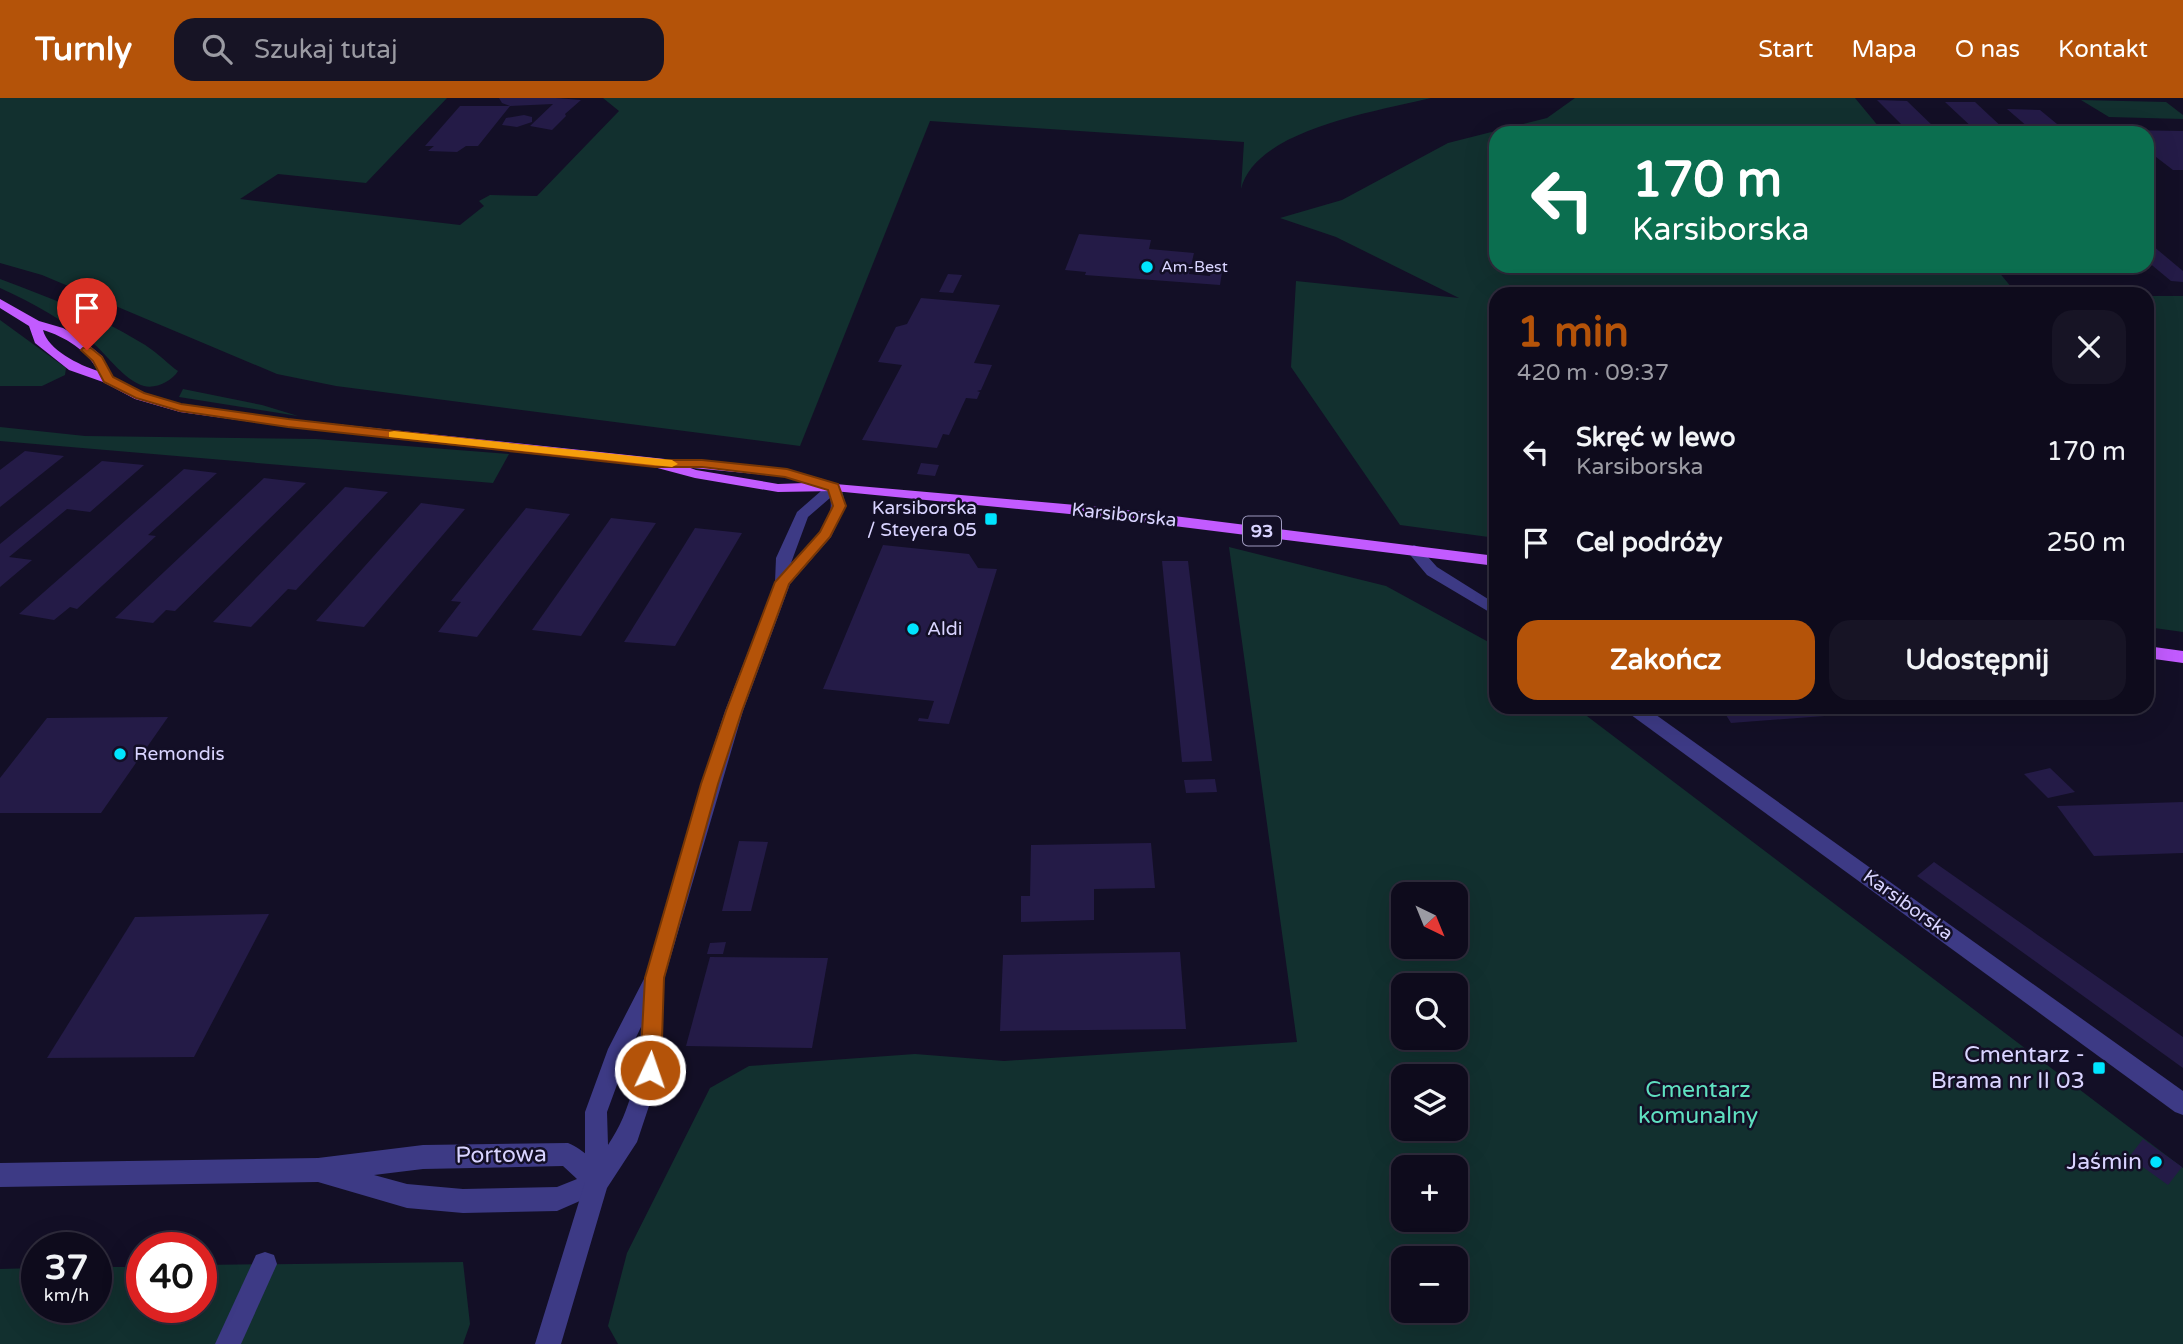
<!DOCTYPE html>
<html lang="pl">
<head>
<meta charset="utf-8">
<style>
	body { margin:0; font-family:"Varela Round",sans-serif; background:#171425; color:#f1f3f6; height:100vh; display:flex; flex-direction:column; font-size:26px; white-space:nowrap }
	* { box-sizing:border-box; margin:0 }
	p { font-size:23px; color:#9b9ba3 }
	.icon { flex:none; width:38px; height:38px; fill:none; stroke:currentColor; stroke-width:2; stroke-linecap:round; stroke-linejoin:round }
	.map { position:relative; flex:1; overflow:hidden }
	.side { position:absolute; left:1489px; top:189px; width:665px; height:427px; display:flex; flex-direction:column; background:#0e0b1c; border-radius:21px; box-shadow:0 7px 28px #0002,0 0 0 2px #2e2b3b }
	.side>* { flex:none }
	.top-card { position:absolute; left:1489px; top:28px; width:665px; height:147px; border-radius:21px; box-shadow:0 7px 28px #0002,0 0 0 2px #2e2b3b; background:#0b6e4f; color:#fff; overflow:hidden }
	.needle { width:46px; rotate:137deg }
	.fabs { position:absolute; left:1391px; top:784px; display:grid; gap:14px }
	.fabs a { display:grid; place-items:center; width:77px; height:77px; border-radius:14px; background:#0e0b1c; box-shadow:0 7px 28px #0002,0 0 0 2px #2e2b3b; font-size:35px }
	.speed { position:absolute; left:21px; top:1134px; display:flex; gap:14px; font-size:35px; font-weight:700; text-align:center }
	.speed>* { display:grid; place-content:center; width:91px; height:91px; border-radius:50%; background:#0e0b1c; box-shadow:0 7px 28px #0002,0 0 0 2px #2e2b3b; line-height:1 }
	.speed small { font-size:18px; font-weight:400 }
	.speed .limit { border:10px solid #d22; background:#fff; color:#111 }
	.pin { position:absolute; display:grid; place-items:center; width:60px; height:60px; color:#fff; margin:-72px -30px; border-radius:50% 50% 50% 0; rotate:-45deg; box-shadow:0 0 7px #0007 }
	.pin .icon { rotate:45deg }
	.me { position:absolute; width:77px; margin:-38px; rotate:3deg; stroke-linejoin:round; filter:drop-shadow(0 0 5px #0008) }
	.turn { display:flex; align-items:center; gap:24px; height:147px; padding:0 28px; font-size:32px }
	.turn .icon { width:91px; height:91px; stroke-width:2.5 }
	.turn b { display:block; font-size:49px; line-height:60px }
	.round { display:grid; place-items:center; flex:none; width:74px; height:74px; border-radius:21px; background:#171425 }
	.overview { display:flex; align-items:center; justify-content:space-between; height:119px; padding:0 28px }
	h1 { font-size:42px; font-weight:700; line-height:52px; color:#b45309 }
	.cta { display:flex; gap:14px; margin-top:auto; padding:14px 28px }
	.cta a { flex:1; height:80px; border-radius:21px; background:#b45309; color:#fff; font-size:28px; font-weight:700; line-height:80px; text-align:center }
	.cta a+a { background:#171425; color:#f1f3f6 }
	ul { padding:0; list-style:none }
	li { display:flex; align-items:center; gap:21px; height:91px; padding:0 28px }
	li div { flex:1 }
	li b { display:block; font-size:26px }
	li em { font-style:normal }
	header { display:flex; align-items:center; gap:42px; box-sizing:border-box; height:98px; padding:0 35px; background:#b45309; color:#fff }
	header strong { font-size:33px }
	nav { display:flex; gap:38px; margin-inline-start:auto; font-size:24px }
	.search { width:490px; height:63px; background:#171425; display:flex; align-items:center; gap:18px; box-sizing:border-box; padding:0 24px; border-radius:21px; color:#9b9ba3; font-size:26px }
	.map>svg:first-child { display:block }
</style>
</head>
<body>
<header>
<strong>Turnly</strong>
<div class="search"><svg class="icon" aria-label="search" viewBox="0 0 24 24"><circle cx="10" cy="10" r="6"/><path d="M15 15l6 6"/></svg>Szukaj tutaj</div>
<nav><a>Start</a><a>Mapa</a><a>O nas</a><a>Kontakt</a></nav>
</header>
<div class="map">
<svg width="2183" height="1246" viewBox="0 0 2183 1246">
	<rect width="100%" height="100%" fill="#130f26"/>
	<g fill="#12302f" fill-rule="evenodd">
		<path d="M0,0H447L366,85L278,76L240,101L460,127L484,108L479,103L490,97L537,98L619,13L603,0H1431C1379,13 1255,31 1241,91L1244,44L930,23L800,348L336,288L277,276L42,177L0,165Z"/>
		<polygon points="1575,0 1855,0 1884,35 1496,35 1496,168 1994,168 2016,195 2070,196 1496,196 1496,440 1400,427 1291,269 1296,183 1459,200 1336,139 1280,120 1342,102 1448,45 1547,20"/>
		<polygon points="2081,2 2166,4 2183,17 2183,21 2109,19"/>
		<path d="M0,181C48,199 96,217 140,244C153,251 164,262 175,271L178,273C172,283 156,291 144,288C124,282 109,259 94,246C65,223 33,205 0,190Z"/>
		<polygon points="2147,198 2183,198 2183,534 2147,529"/>
		<polygon points="0,222 66,270 65,277 42,288 0,288"/>
		<polygon points="183,291 262,307 298,318 179,299"/>
		<polygon points="0,329 85,338 316,341 509,356 493,385 0,343"/>
		<path d="M1229,449L1386,488L1494,547L1496,549V609H1575L2183,1070V1246H618L608,1228L627,1155L710,990L749,968L915,956L1004,963L1297,944ZM1404,796H1456V849H1404ZM1404,887H1456V940H1404ZM1404,978H1456V1031H1404ZM1404,1069H1456V1122H1404ZM1404,1160H1456V1213H1404Z"/>
		<polygon points="463,1164 470,1226 463,1246 0,1246 0,1171 37,1170 37,1209 96,1209 96,1169 142,1169 142,1209 201,1209 201,1167"/>
	</g>
	<g fill="#241b47">
		<polygon points="499,0 556,0 581,2 565,16 566,18 552,32 530,28 553,6 510,8 502,5"/>
		<polygon points="1877,2 1907,3 1936,31 1905,30"/>
		<polygon points="1945,4 1975,4 2006,33 1975,32"/>
		<polygon points="460,8 510,8 478,48 466,48 457,54 428,53 434,48 425,48"/>
		<polygon points="2007,11 2040,12 2068,35 2035,35"/>
		<polygon points="524,17 532,19 532,24 517,29 502,27 506,20"/>
		<polygon points="2121,32 2183,33 2183,72 2173,72 2147,52 2147,35 2126,35"/>
		<polygon points="1079,136 1151,142 1149,151 1194,155 1189,176 1210,178 1211,173 1222,174 1220,187 1085,177 1086,174 1065,172"/>
		<polygon points="2147,143 2183,173 2183,184 2171,183 2147,163"/>
		<polygon points="948,176 962,177 953,195 939,194"/>
		<polygon points="921,200 1000,207 974,265 992,267 981,292 977,293 980,294 977,301 966,300 949,337 943,336 937,350 862,342 902,267 878,264 896,229 907,226"/>
		<polygon points="25,353 64,358 0,409 0,372"/>
		<polygon points="102,363 144,367 90,414 67,411 9,459 32,462 0,489 0,446"/>
		<polygon points="921,365 939,367 935,378 917,376"/>
		<polygon points="184,371 217,375 148,437 156,438 77,511 70,509 54,522 19,516"/>
		<polygon points="264,380 306,385 175,513 166,512 153,525 115,520"/>
		<polygon points="345,389 388,394 296,492 288,491 251,529 213,524"/>
		<polygon points="421,405 465,411 364,529 316,523"/>
		<polygon points="526,410 570,416 477,539 438,534 461,504 451,503"/>
		<polygon points="611,420 656,425 581,538 532,532"/>
		<polygon points="695,430 742,435 675,548 624,544"/>
		<polygon points="883,447 969,456 978,470 997,471 949,626 918,623 919,620 928,621 934,603 823,591"/>
		<polygon points="1162,463 1188,463 1212,663 1182,664"/>
		<polygon points="1721,609 1888,609 1891,613 1731,625"/>
		<polygon points="168,619 101,715 0,715 0,680 47,620"/>
		<polygon points="2050,670 2075,694 2048,700 2024,676"/>
		<polygon points="1215,681 1217,694 1186,695 1184,682"/>
		<polygon points="2183,704 2183,755 2094,758 2057,708"/>
		<polygon points="739,743 768,744 751,813 722,813"/>
		<polygon points="1151,745 1155,790 1094,791 1094,822 1021,824 1021,798 1030,798 1031,747"/>
		<polygon points="1934,764 2183,939 2183,970 1917,778"/>
		<polygon points="269,816 194,959 47,960 135,819"/>
		<polygon points="726,844 723,856 707,856 710,845"/>
		<polygon points="1180,854 1186,931 1000,933 1003,857"/>
		<polygon points="710,859 828,860 812,950 686,948"/>
		<polygon points="2143,1041 2182,1069 2168,1087 2129,1059"/>
	</g>
	<g fill="none" stroke-linecap="round" stroke-linejoin="round">
		<polygon fill="#3d3a85" fill-rule="evenodd" points="265,1154 274,1157 277,1166 241,1246 215,1246 256,1157"/>
		<g fill="#3d3a85" fill-rule="evenodd">
			<polygon points="1414,447 1419,449 1437,469 1496,506 1496,518 1427,477 1406,452"/>
			<polygon points="1624,609 1645,609 2183,993 2183,1017 2175,1014 1627,614"/>
			<path d="M568,1045C583,1051 603,1069 609,1084L605,1092L557,1113L463,1115L407,1110L318,1084L0,1089V1065L318,1060L423,1047ZM563,1068L577,1081L557,1089L463,1091L407,1086L374,1077L423,1071Z"/>
		</g>
		<path fill="#3d3a85" fill-rule="evenodd" d="M834,385L841,389L846,408L831,439L790,486L743,613L663,885L661,972L637,1044L607,1090L561,1246H535L585,1084V1014L608,951L645,879L701,686L725,613L775,484L776,460L797,414L829,386ZM830,400C836,424 806,449 791,465L808,419ZM641,929C639,971 632,1012 608,1047L607,1014L629,954Z"/>
		<g fill="#c25bff" fill-rule="evenodd">
			<path d="M0,201L39,223L63,230L80,240L102,258L113,279L145,295L181,306L288,321L665,361L696,372L778,386L805,385L786,379L693,370L686,366L693,362L787,371L822,381L824,385L1110,410L1496,458V468L1110,420L834,393L778,394L695,380L650,368L288,329L180,314L135,301L103,284L69,272L35,245L29,228L0,210ZM43,232C64,238 88,253 98,273C79,267 48,252 43,232Z"/>
			<polygon points="2147,548 2183,553 2183,565 2147,560"/>
		</g>
	</g>
	<polygon fill="#b45309" stroke="#753606" stroke-width="2" points="83,250 91,250 102,259 113,279 144,295 181,306 288,321 546,350 655,362 702,362 787,371 838,386 846,408 830,439 789,486 742,613 718,686 664,880 661,972 658,979 650,982 643,979 640,972 645,880 701,686 726,613 775,484 820,434 833,408 828,392 785,379 702,369 655,369 546,357 288,329 180,313 136,300 104,284 93,263 81,252"/>
	<polygon fill="#f59e0b" points="394,333 672,362 678,366 672,369 389,339 389,334"/>
	<g fill="#00e5ff" stroke="#130f26" stroke-width="2.5">
		<circle cx="1147" cy="169" r="7"/>
		<rect x="984" y="414" width="14" height="14" rx="3.5"/>
		<circle cx="913" cy="531" r="7"/>
		<circle cx="120" cy="656" r="7"/>
		<rect x="2092" y="963" width="14" height="14" rx="3.5"/>
		<circle cx="2156" cy="1064" r="7"/>
	</g>
	<g text-anchor="middle" dominant-baseline="central" stroke-width="5" stroke-linejoin="round" paint-order="stroke">
		<g font-size="16" fill="#d9d4ff" stroke="#130f26" text-anchor="start">
			<text x="1161" y="169">Am-Best</text>
		</g>
		<rect fill="#130f26" stroke="#9e99be" stroke-width="2" x="1243" y="418.5" width="38" height="29" rx="5"/>
		<g font-size="18" font-weight="bold" fill="#d9d4ff">
			<text x="1262" y="433">93</text>
		</g>
		<g font-size="19" fill="#d9d4ff" stroke="#130f26" text-anchor="start">
			<text x="977" y="410" text-anchor="end">Karsiborska<tspan x="977" dy="22">/ Steyera 05</tspan></text>
			<text x="927" y="531">Aldi</text>
			<text x="134" y="656">Remondis</text>
		</g>
		<g font-size="19" fill="#d9d4ff" stroke="#130f26">
			<text transform="translate(1124 417) rotate(6)">Karsiborska</text>
			<text transform="translate(1908 807) rotate(36)">Karsiborska</text>
		</g>
		<g font-size="23" fill="#d9d4ff" stroke="#130f26" text-anchor="end">
			<text x="2085" y="957">Cmentarz -<tspan x="2085" dy="26">Brama nr II 03</tspan></text>
			<text x="2142" y="1064">Jaśmin</text>
		</g>
		<g font-size="23" fill="#5fe0c0" stroke="#130f26">
			<text x="1698" y="992">Cmentarz<tspan x="1698" dy="26">komunalny</tspan></text>
		</g>
		<g font-size="23" fill="#d9d4ff" stroke="#130f26">
			<text transform="translate(501 1057) rotate(-1)">Portowa</text>
		</g>
	</g>
</svg>
<div class="fabs">
<a><svg class="needle" viewBox="-14 -14 28 28"><path d="M0-13l5 13h-10z" fill="#e53935"/><path d="M0 13l5-13h-10z" fill="#9b9ba3"/></svg></a>
<a><svg class="icon" aria-label="search" viewBox="0 0 24 24"><circle cx="10" cy="10" r="6"/><path d="M15 15l6 6"/></svg></a>
<a><svg class="icon" aria-label="layers" viewBox="0 0 24 24"><path d="M12 4l9 5-9 5-9-5zM3 14l9 5 9-5"/></svg></a>
<a>+</a>
<a>−</a>
</div>
<div class="speed"><div>37<small>km/h</small></div><div class="limit">40</div></div>
<div class="pin" style="left:87px;top:252px;background:#d93025"><svg class="icon" aria-label="arrive" viewBox="0 0 24 24"><path d="M6 21V4h12l-3 4 3 4H6"/></svg></div>
<svg class="me" style="left:650px;top:972px" viewBox="-20 -20 40 40"><circle r="17" fill="#b45309" stroke="#fff" stroke-width="3"/><path d="M0-11L8 9 0 5-8 9z" fill="#fff"/></svg>
<div class="top-card">
<div class="turn"><svg class="icon" aria-label="left" viewBox="0 0 24 24"><path d="M17 20v-9H6M10 6l-5 5 5 5"/></svg><div><b>170 m</b>Karsiborska</div></div>
</div>
<section class="side">
<div class="overview"><div><h1>1 min</h1><p>420 m · 09:37</p></div><a class="round"><svg class="icon" aria-label="close" viewBox="0 0 24 24"><path d="M6 6l12 12M18 6L6 18"/></svg></a></div>
<ul>
<li><svg class="icon" aria-label="left" viewBox="0 0 24 24"><path d="M17 20v-9H6M10 6l-5 5 5 5"/></svg><div><b>Skręć w lewo</b><p>Karsiborska</p></div><em>170 m</em></li>
<li><svg class="icon" aria-label="arrive" viewBox="0 0 24 24"><path d="M6 21V4h12l-3 4 3 4H6"/></svg><div><b>Cel podróży</b></div><em>250 m</em></li>
</ul>
<div class="cta"><a>Zakończ</a><a>Udostępnij</a></div>
</section>
</div>
</body>
</html>
